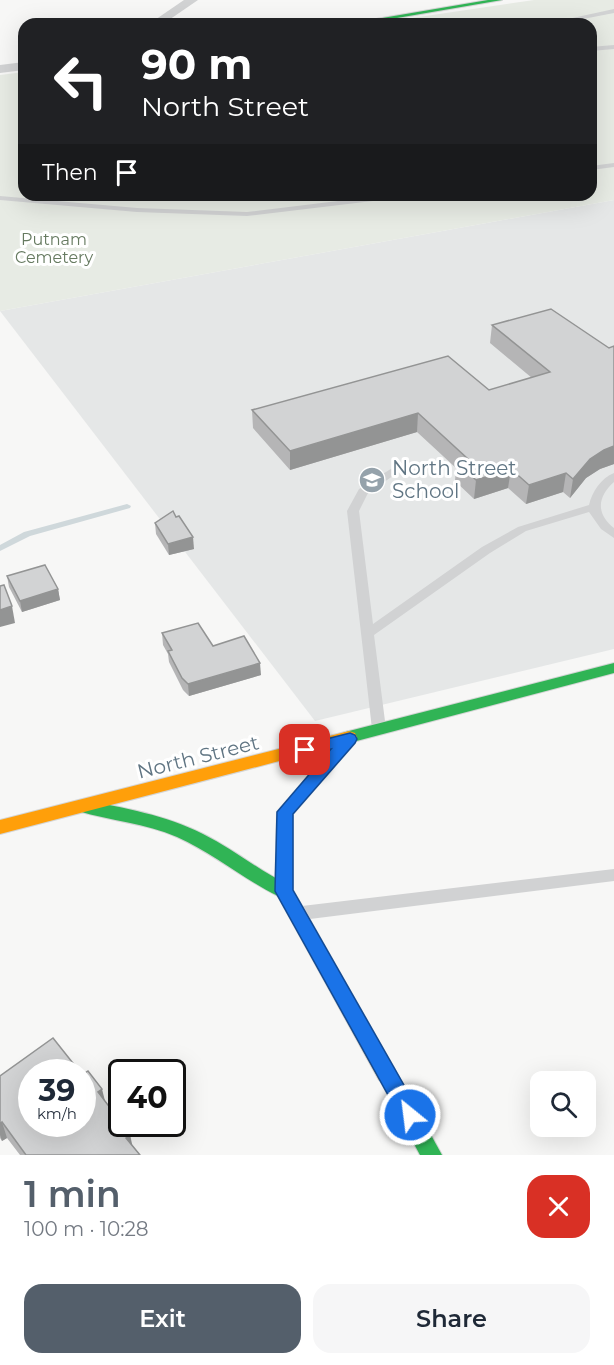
<!DOCTYPE html>
<html lang="en">
<head>
<meta charset="utf-8">
<style>
	body { margin:0; font-family:Montserrat,sans-serif; background:#f6f6f7; color:#1f2937; height:100vh; display:flex; flex-direction:column; font-size:22px; white-space:nowrap }
	* { box-sizing:border-box; margin:0 }
	p { font-size:20px; color:#747a83 }
	.icon { flex:none; width:33px; height:33px; fill:none; stroke:currentColor; stroke-width:2; stroke-linecap:round; stroke-linejoin:round }
	.map { position:relative; height:1155px; overflow:hidden }
	.details { display:flex; flex-direction:column; background:#fff; flex:1 }
	.details>* { flex:none }
	.hud { position:absolute; left:18px; top:18px; width:579px; height:183px; border-radius:18px; box-shadow:0 6px 24px #0002; background:#202124; color:#fff; overflow:hidden }
	.controls { position:absolute; left:530px; top:1071px; display:grid; gap:12px }
	.controls a { display:grid; place-items:center; width:66px; height:66px; border-radius:12px; background:#fff; box-shadow:0 6px 24px #0002; font-size:30px }
	.speed { position:absolute; left:18px; top:1059px; display:flex; gap:12px; font-size:30px; font-weight:700; text-align:center }
	.speed>* { display:grid; place-content:center; width:78px; height:78px; border-radius:50%; background:#fff; box-shadow:0 6px 24px #0002; line-height:1 }
	.speed small { font-size:15px; font-weight:400 }
	.speed .limit { border:3px solid #111; border-radius:9px; background:#fff; color:#111 }
	.pin { position:absolute; display:grid; place-items:center; width:51px; height:51px; color:#fff; margin:-26px; border-radius:12px; box-shadow:0 3px 9px #0006 }
	.me { position:absolute; width:66px; margin:-33px; rotate:331deg; stroke-linejoin:round; filter:drop-shadow(0 0 4px #0008) }
	.turn { display:flex; align-items:center; gap:21px; height:126px; padding:0 24px; font-size:27px }
	.turn .icon { width:78px; height:78px; stroke-width:2.5 }
	.turn b { display:block; font-size:42px; line-height:51px }
	.then { display:flex; align-items:center; height:57px; padding:0 24px; background:#0003; gap:12px; font-size:22px }
	.round { display:grid; place-items:center; flex:none; width:63px; height:63px; border-radius:18px; background:#f6f6f7 }
	.summary { display:flex; align-items:center; justify-content:space-between; height:102px; padding:0 24px }
	h1 { font-size:36px; font-weight:600; line-height:45px; color:#545f6b }
	.button { display:flex; gap:12px; margin-top:auto; padding:12px 24px }
	.button a { flex:1; height:69px; border-radius:18px; background:#545f6b; color:#fff; font-size:24px; font-weight:600; line-height:69px; text-align:center }
	.button a+a { background:#f6f6f7; color:#1f2937 }
	.map>svg:first-child { display:block }
</style>
</head>
<body>
<div class="map">
<svg width="614" height="1155" viewBox="0 0 614 1155">
	<rect width="100%" height="100%" fill="#f7f7f6"/>
	<polygon fill="#e5e7e7" points="614,200 614,649 315,721 0,311"/>
	<polygon fill="#e7ebe4" points="534,0 614,0 614,200 0,311 0,75 24,72 24,195 591,195 591,24 372,24"/>
	<g fill="none" stroke-linecap="round" stroke-linejoin="round">
		<polygon fill="#cfd8db" fill-rule="evenodd" points="127,504 131,506 130,508 30,536 0,551 0,545 24,532"/>
		<defs>
			<g id="fast">
				<polygon points="488,0 502,0 362,24 347,24"/>
				<polygon points="614,663 614,673 349,743 343,741 341,737 343,733 349,731"/>
				<path d="M84,800C124,808 166,815 203,834C233,849 260,871 290,886L293,891L290,896L284,898L278,896C243,879 213,853 177,837C145,823 111,821 78,811L76,806L78,801Z"/>
				<polygon points="386,1064 393,1066 442,1155 420,1155 376,1073 379,1066"/>
			</g>
			<polygon id="slow" points="349,731 355,733 357,737 355,743 293,814 293,890 393,1066 396,1073 393,1080 386,1082 379,1080 275,891 277,812 333,747 0,834 0,820"/>
		</defs>
		<use href="#fast" stroke="#d4d5d5" stroke-width="2"/>
		<use href="#slow" stroke="#d4d5d5" stroke-width="2"/>
		<g fill="#d1d2d3" fill-rule="evenodd">
			<polygon points="614,9 614,13 557,24 545,24"/>
			<polygon points="614,45 614,49 591,51 591,47"/>
			<polygon points="614,163 614,167 591,170 591,166"/>
			<polygon points="387,195 410,195 406,197 247,216 137,212 0,200 0,196 137,208 247,212"/>
			<path d="M405,460L410,463L409,465L368,493L359,511L373,624L482,547L518,527L589,505C592,492 601,478 614,473V482C597,497 596,514 614,528V538L601,529L589,512L526,531L490,553L374,635L386,729L384,733H374L372,729L347,511L359,489Z"/>
			<polygon points="614,869 614,881 302,920 296,918 294,913 296,908 302,906"/>
		</g>
		<g fill="#d1d2d3" fill-rule="evenodd">
			<polygon points="184,0 198,0 163,24 149,24"/>
			<polygon points="24,62 24,70 0,73 0,65"/>
		</g>
		<use href="#fast" fill="#30b455" fill-rule="evenodd"/>
		<use href="#slow" fill="#ff9f0a" fill-rule="evenodd"/>
	</g>
	<g fill="#b5b5b6">
		<polygon points="492,325 609,348 614,346 614,464 600,469 586,478 570,498 563,492 526,504 508,488 474,499 455,481 456,468 417,432 290,470 253,428 252,410 489,390 532,378 490,343"/>
		<polygon points="155,523 194,549 169,555 156,534"/>
		<polygon points="7,576 58,589 60,600 22,612 9,587"/>
		<polygon points="162,633 213,646 261,675 189,696 183,690 169,662 168,654 163,645"/>
		<polygon points="80,1072 105,1101 133,1146 140,1155 20,1155 7,1138 2,1141 0,1138 0,1076"/>
	</g>
	<g fill="#939494">
		<polygon points="418,413 417,432 290,470 290,451"/>
		<polygon points="614,446 614,464 600,469 586,478 570,498 573,479 590,459 604,450"/>
		<polygon points="511,469 508,488 474,499 476,480"/>
		<polygon points="566,473 563,492 526,504 529,485"/>
		<polygon points="193,537 194,549 169,555 168,544"/>
		<polygon points="58,589 60,600 22,612 20,601"/>
		<polygon points="12,606 15,623 0,627 0,610"/>
		<polygon points="260,663 261,675 189,696 188,684"/>
		<polygon points="102,1089 106,1105 98,1092"/>
		<polygon points="2,1122 7,1138 2,1141 0,1135 0,1124"/>
		<polygon points="130,1134 133,1149 126,1138"/>
	</g>
	<g fill="#d2d3d4" stroke="#939494" stroke-width="1.5">
		<polygon points="551,309 609,348 614,346 614,446 604,450 590,459 573,479 566,473 529,485 511,469 476,480 457,463 468,459 418,413 290,451 252,410 448,356 489,390 550,372 492,325"/>
		<polygon points="173,511 176,517 179,516 193,537 168,544 155,523"/>
		<polygon points="45,565 58,589 20,601 7,576"/>
		<polygon points="4,585 12,606 0,610 0,586"/>
		<polygon points="198,623 213,646 244,636 260,663 188,684 182,678 168,651 172,650 162,633"/>
		<polygon points="53,1038 80,1072 32,1072 32,1124 82,1124 82,1075 88,1071 102,1089 98,1092 130,1134 126,1138 140,1155 26,1155 2,1122 0,1124 0,1076"/>
	</g>
	<polygon fill="#1a73e8" stroke="#114b97" stroke-width="1.5" points="350,733 355,735 357,739 355,743 293,814 293,890 417,1108 420,1115 417,1122 410,1125 403,1122 275,891 277,812 331,749 305,756 297,750 299,746"/>
	<defs>
		<symbol id="school-disc" viewBox="-11 -11 22 22"><circle r="9.5" fill="#95a2ab" stroke="#fff"/><path d="M0-5L7-2L0 1L-7-2ZM-4 1L0 2.5L4 1V4Q0 6-4 4Z" fill="#fff"/></symbol>
	</defs>
	<g fill-rule="evenodd">
		<use href="#school-disc" x="357" y="465" width="30" height="30"/>
	</g>
	<g text-anchor="middle" dominant-baseline="central" stroke-width="6" stroke-linejoin="round" paint-order="stroke">
		<g font-size="16" fill="#667a60" stroke="#fff">
			<text x="54" y="239">Putnam<tspan x="54" dy="18">Cemetery</tspan></text>
		</g>
		<g font-size="20" fill="#607583" stroke="#fff" text-anchor="start">
			<text x="392" y="468">North Street<tspan x="392" dy="23">School</tspan></text>
		</g>
		<g font-size="20" fill="#607583" stroke="#fff">
			<text transform="translate(198 757) rotate(-14)">North Street</text>
		</g>
	</g>
</svg>
<div class="controls">
<a><svg class="icon" aria-label="search" viewBox="0 0 24 24"><circle cx="10" cy="10" r="6"/><path d="M15 15l6 6"/></svg></a>
</div>
<div class="speed"><div>39<small>km/h</small></div><div class="limit">40</div></div>
<div class="pin" style="left:305px;top:750px;background:#d93025"><svg class="icon" aria-label="arrive" viewBox="0 0 24 24"><path d="M6 21V4h12l-3 4 3 4H6"/></svg></div>
<svg class="me" style="left:410px;top:1115px" viewBox="-20 -20 40 40"><circle r="17" fill="#1a73e8" stroke="#fff" stroke-width="3"/><path d="M0-11L8 9 0 5-8 9z" fill="#fff"/></svg>
<div class="hud">
<div class="turn"><svg class="icon" aria-label="left" viewBox="0 0 24 24"><path d="M17 20v-9H6M10 6l-5 5 5 5"/></svg><div><b>90 m</b>North Street</div></div>
<div class="then">Then<svg class="icon" aria-label="arrive" viewBox="0 0 24 24"><path d="M6 21V4h12l-3 4 3 4H6"/></svg></div>
</div>
</div>
<section class="details">
<div class="summary"><div><h1>1 min</h1><p>100 m · 10:28</p></div><a class="round" style="background:#d93025;color:#fff"><svg class="icon" aria-label="close" viewBox="0 0 24 24"><path d="M6 6l12 12M18 6L6 18"/></svg></a></div>
<div class="button"><a>Exit</a><a>Share</a></div>
</section>
</body>
</html>
